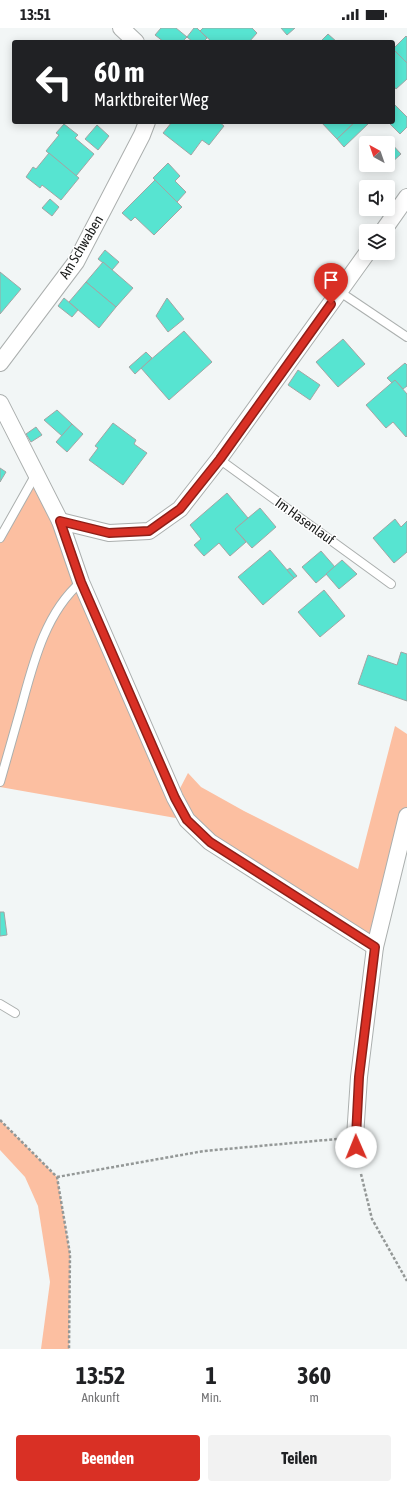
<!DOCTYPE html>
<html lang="de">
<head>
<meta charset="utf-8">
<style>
	body { margin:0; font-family:"Asap Condensed",sans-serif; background:#f2f2f2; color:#202124; height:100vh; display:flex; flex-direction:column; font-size:15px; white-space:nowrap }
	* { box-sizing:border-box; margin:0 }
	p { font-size:13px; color:#757577 }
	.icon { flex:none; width:22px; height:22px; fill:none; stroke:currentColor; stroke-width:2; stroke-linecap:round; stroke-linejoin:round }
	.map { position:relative; height:1321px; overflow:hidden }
	.sheet { display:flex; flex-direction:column; background:#fff; flex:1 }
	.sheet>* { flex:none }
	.top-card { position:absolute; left:12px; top:12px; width:383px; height:84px; border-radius:4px; box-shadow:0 2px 10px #0003; background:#202124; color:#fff; overflow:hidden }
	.needle { width:26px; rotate:320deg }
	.fabs { position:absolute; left:359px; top:108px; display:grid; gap:8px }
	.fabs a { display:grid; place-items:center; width:36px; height:36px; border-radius:4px; background:#fff; box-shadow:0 2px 10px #0003; font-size:20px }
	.pin { position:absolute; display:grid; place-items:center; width:34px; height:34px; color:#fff; margin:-41px -17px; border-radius:50% 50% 50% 0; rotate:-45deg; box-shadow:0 0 4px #0007 }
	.pin .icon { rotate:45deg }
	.me { position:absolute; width:44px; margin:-22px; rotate:359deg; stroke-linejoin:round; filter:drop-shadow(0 0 3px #0008) }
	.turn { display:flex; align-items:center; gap:14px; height:84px; padding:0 16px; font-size:18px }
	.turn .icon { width:52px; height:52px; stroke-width:2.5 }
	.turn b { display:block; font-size:28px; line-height:34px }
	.eta { display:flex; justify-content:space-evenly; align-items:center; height:68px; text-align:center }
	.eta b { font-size:24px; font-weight:700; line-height:28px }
	.button { display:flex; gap:8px; margin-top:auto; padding:8px 16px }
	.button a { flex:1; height:46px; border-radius:4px; background:#d93025; color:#fff; font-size:16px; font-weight:700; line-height:46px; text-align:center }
	.button a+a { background:#f2f2f2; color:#202124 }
	.status { display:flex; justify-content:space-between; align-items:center; height:28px; padding:0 20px; background:#fff; direction:ltr }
	.status svg { height:11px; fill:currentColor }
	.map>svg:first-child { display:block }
</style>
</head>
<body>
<div class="status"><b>13:51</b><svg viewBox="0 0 49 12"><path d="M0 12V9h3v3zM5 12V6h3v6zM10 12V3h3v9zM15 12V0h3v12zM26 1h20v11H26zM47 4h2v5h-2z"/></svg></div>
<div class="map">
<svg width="407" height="1321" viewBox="0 0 407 1321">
	<rect width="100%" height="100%" fill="#f2f6f6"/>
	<g fill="#fcbfa1">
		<polygon points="36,446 175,770 188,745 201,759 244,783 358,841 395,698 407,706 407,788 375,919 187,792 0,759 0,510"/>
		<polygon points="0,1092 57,1149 70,1226 69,1321 41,1321 50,1254 38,1178 25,1149 0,1122"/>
	</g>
	<g fill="#57e4d1" stroke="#a2a5a4">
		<polygon points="161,0 176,0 187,9 182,14 164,14 155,7"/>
		<polygon points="194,0 197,0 207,10 203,14 193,14 187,9"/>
		<polygon points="203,0 252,0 257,5 249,14 212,14 200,3"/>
		<polygon points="281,0 295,0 287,7"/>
		<polygon points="328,6 337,14 320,14"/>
		<polygon points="406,8 407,9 407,35 393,21"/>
		<polygon points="393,21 407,35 407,51 396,61 393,57"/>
		<polygon points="393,75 407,89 407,99 400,106 388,94 393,94"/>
		<polygon points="172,94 219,94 224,98 209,117 202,112 191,127 163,105"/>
		<polygon points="321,94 355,94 337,111"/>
		<polygon points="355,94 370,94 344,119 337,111"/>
		<polygon points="64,96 78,107 75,110 94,126 76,148 46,123 59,107 56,105"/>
		<polygon points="97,97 109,108 98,122 85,111"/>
		<polygon points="389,113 401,126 390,136 388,135 388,115 386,115"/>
		<polygon points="49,125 79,150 61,172 42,157 40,160 26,149 33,139 36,141"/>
		<polygon points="168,135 180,148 175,153 186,164 177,174 153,150"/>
		<polygon points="155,152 182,179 154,207 135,189 131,193 122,185"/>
		<polygon points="50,171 59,179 52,188 42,180"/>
		<polygon points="105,222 119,234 112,242 98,231"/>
		<polygon points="103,234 133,260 116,279 86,254"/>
		<polygon points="0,244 21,261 0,286"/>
		<polygon points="86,254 116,279 99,300 69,274"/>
		<polygon points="64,270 78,282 72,289 58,278"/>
		<polygon points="167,270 184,291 168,304 156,288"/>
		<polygon points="184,303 212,334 169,372 141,340"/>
		<polygon points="343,311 365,336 338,359 316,334"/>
		<polygon points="146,324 152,330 135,346 129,339"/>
		<polygon points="405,335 407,337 407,358 403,361 395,352 392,355 387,350"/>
		<polygon points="298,342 320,357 310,372 288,357"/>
		<polygon points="395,352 407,366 407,408 406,409 393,394 386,400 366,377"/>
		<polygon points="57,382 72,396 62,408 44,392"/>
		<polygon points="113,395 136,412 134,416 147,425 123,457 89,432 98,420 95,418"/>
		<polygon points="72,396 83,406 67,424 56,414"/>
		<polygon points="36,399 42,407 31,414 26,406"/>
		<polygon points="0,440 6,444 0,454"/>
		<polygon points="227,465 248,490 235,501 246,514 230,528 219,515 204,528 194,517 201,511 190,497"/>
		<polygon points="260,480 276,499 252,520 235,501"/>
		<polygon points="395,491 401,499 407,493 407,524 394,535 373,510"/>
		<polygon points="270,522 294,550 263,577 238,549"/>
		<polygon points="321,523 335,539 316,555 302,539"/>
		<polygon points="342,532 357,546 339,561 326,546"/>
		<polygon points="290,540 297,548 294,550 287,542"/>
		<polygon points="324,562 345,588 320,609 298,584"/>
		<polygon points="401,624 407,626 407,673 358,656 368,627 397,637"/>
		<polygon points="0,884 4,884 7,907 0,908"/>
	</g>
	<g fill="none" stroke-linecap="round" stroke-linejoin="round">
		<defs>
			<g id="lane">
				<polyline points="340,264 407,309"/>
				<polyline points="219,431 391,556"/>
				<polyline points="0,510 36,446"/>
				<path d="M0,754C7,729 14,705 21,680C33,636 45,585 81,554"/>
				<polyline points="0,976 15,985"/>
			</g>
			<g id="street">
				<polyline points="121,0 136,14"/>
				<polyline points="383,203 407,169"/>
				<polyline points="0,335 76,234 142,107 147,94"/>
				<polyline points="0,375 60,493 81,554 175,770 187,792 210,814 375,919"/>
				<polyline points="60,493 109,505 149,503 180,481 219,431 367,225"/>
				<polyline points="357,1129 355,1109 359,1049 375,919 407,788"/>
			</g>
		</defs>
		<use href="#lane" stroke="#abafae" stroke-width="10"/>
		<use href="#street" stroke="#abafae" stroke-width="18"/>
		<g stroke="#949897" stroke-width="2.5" stroke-dasharray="3 2" stroke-linecap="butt">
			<polyline points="0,1092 57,1149 70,1226 69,1321"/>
			<polyline points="361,1146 372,1191 407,1253"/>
			<polyline points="57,1149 204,1123 337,1111"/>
		</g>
		<use href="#lane" stroke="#fff" stroke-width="8"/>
		<use href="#street" stroke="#fff" stroke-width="16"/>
	</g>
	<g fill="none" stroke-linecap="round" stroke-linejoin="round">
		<defs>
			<polyline id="route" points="331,276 220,431 180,481 149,503 109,505 60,493 81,554 175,770 187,792 210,814 375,919 359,1049 356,1109 356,1119"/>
		</defs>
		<use href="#route" stroke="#8d1f18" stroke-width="10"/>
		<use href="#route" stroke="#d93025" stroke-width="7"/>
	</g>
	<g text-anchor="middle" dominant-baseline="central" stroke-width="3" stroke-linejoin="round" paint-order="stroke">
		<g font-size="14" fill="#202221" stroke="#fff">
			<text transform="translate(81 219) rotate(-59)">Am Schwaben</text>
			<text transform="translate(305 493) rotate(36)">Im Hasenlauf</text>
		</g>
	</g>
</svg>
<div class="fabs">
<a><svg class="needle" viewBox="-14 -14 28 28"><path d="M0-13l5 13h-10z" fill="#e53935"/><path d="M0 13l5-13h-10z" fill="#757577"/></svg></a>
<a><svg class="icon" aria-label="sound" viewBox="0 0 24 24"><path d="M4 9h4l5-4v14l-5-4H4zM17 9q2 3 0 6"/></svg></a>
<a><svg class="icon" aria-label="layers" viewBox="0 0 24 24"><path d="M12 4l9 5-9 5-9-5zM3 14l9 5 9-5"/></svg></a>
</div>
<div class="pin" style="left:331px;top:276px;background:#d93025"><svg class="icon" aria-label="arrive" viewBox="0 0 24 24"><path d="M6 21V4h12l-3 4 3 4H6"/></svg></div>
<svg class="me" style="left:356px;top:1119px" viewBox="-20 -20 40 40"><circle r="19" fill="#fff"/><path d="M0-13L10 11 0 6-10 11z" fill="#d93025"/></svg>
<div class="top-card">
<div class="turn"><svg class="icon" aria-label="left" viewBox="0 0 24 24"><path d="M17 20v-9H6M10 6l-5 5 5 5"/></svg><div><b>60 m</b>Marktbreiter Weg</div></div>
</div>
</div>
<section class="sheet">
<div class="eta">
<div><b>13:52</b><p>Ankunft</p></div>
<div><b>1</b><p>Min.</p></div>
<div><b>360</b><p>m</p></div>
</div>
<div class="button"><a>Beenden</a><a>Teilen</a></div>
</section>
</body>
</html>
